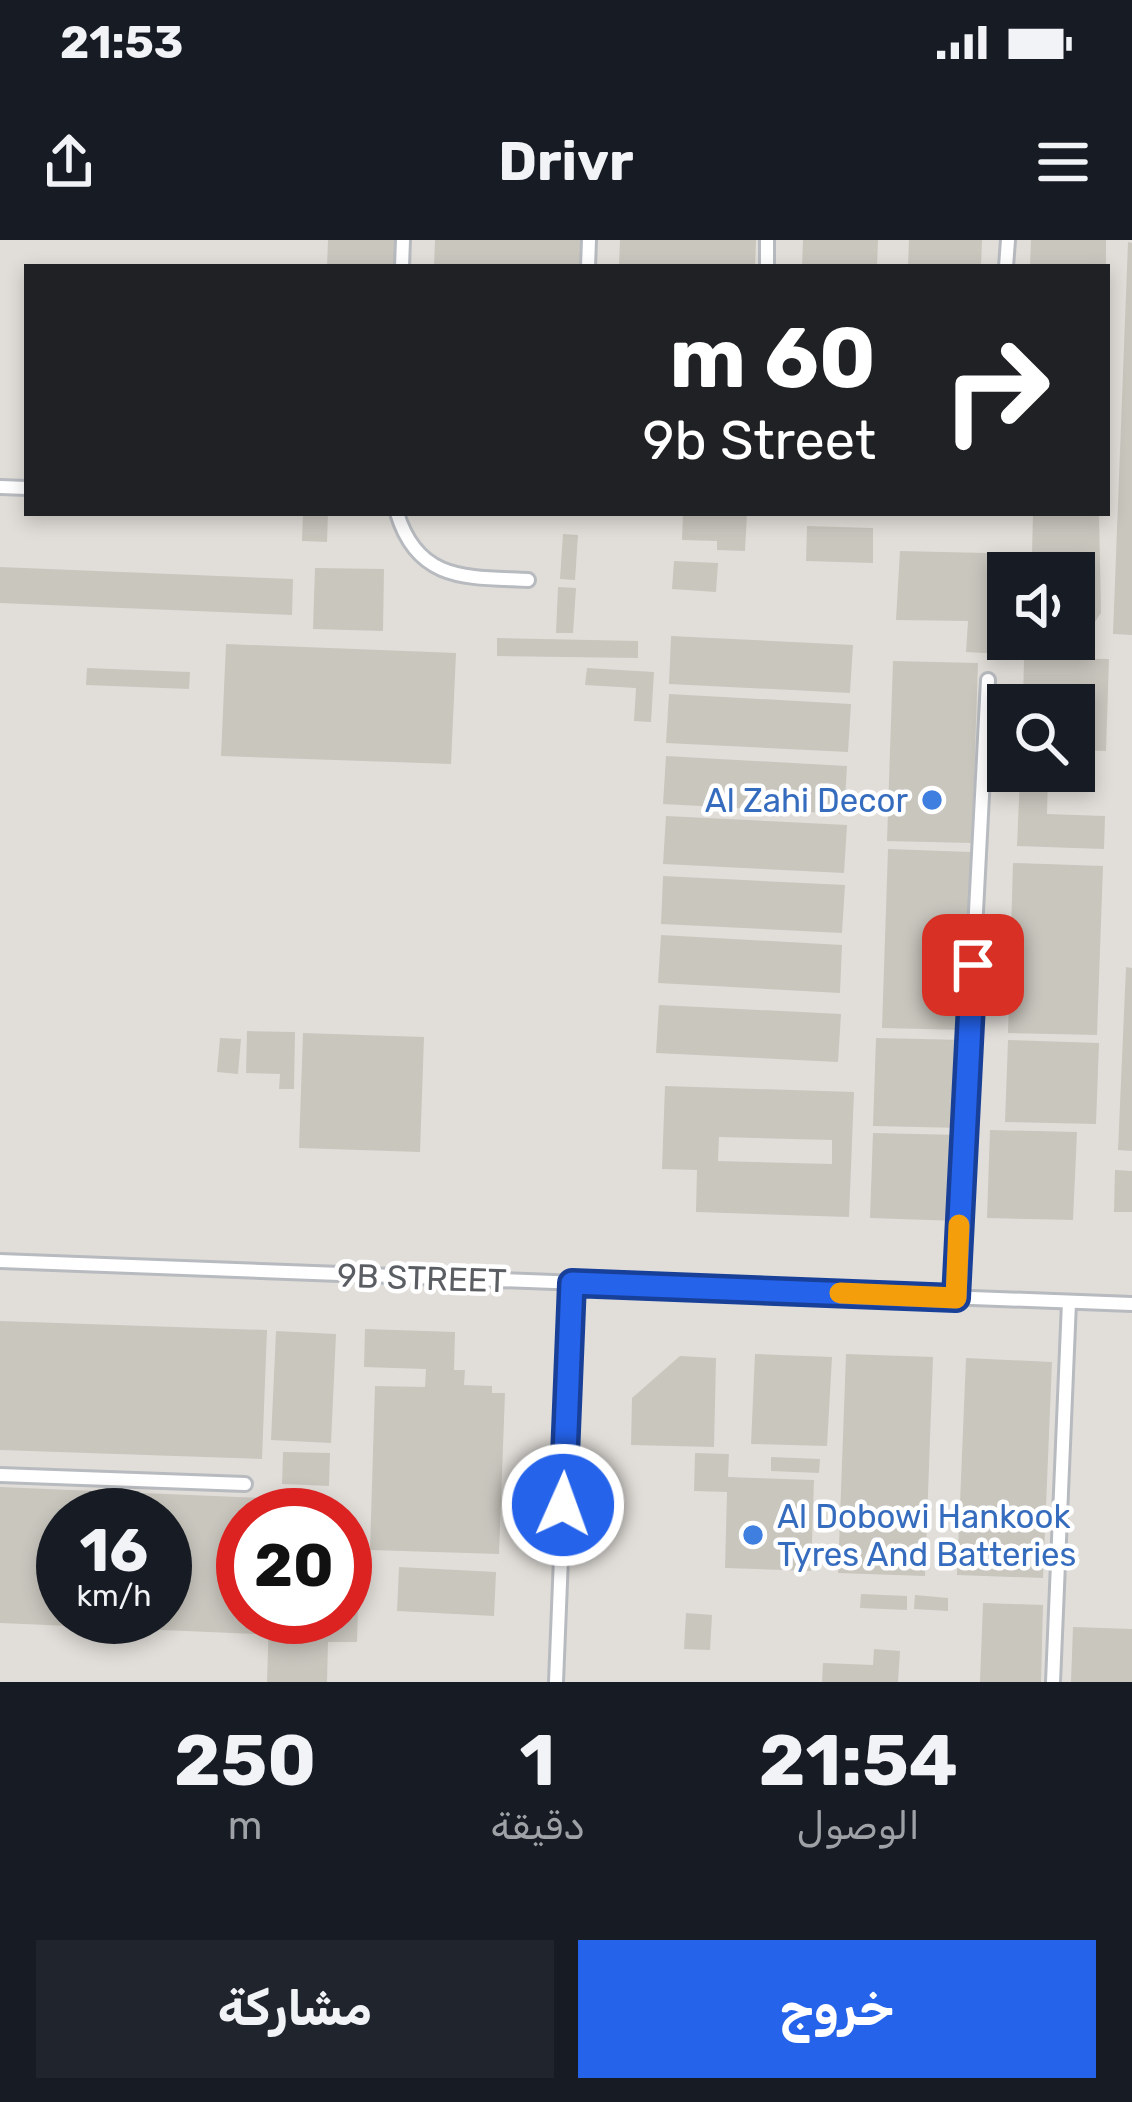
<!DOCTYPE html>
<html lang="ar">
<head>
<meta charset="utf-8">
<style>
	body { margin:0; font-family:Rubik,Vazirmatn,sans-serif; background:#20242c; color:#f1f3f6; direction:rtl; height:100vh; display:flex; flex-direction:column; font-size:45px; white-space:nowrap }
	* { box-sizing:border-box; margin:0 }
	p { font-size:39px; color:#9ea1a6 }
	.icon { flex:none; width:66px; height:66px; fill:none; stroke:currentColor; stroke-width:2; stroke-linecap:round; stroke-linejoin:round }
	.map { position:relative; height:1442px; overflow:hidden; direction:ltr }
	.details { display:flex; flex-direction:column; background:#171b24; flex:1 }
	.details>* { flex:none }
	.guide { position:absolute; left:24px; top:24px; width:1086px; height:252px; border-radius:0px; box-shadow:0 6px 18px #0003; direction:rtl; background:#202124; color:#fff; overflow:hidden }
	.tools { position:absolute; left:987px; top:312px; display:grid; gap:24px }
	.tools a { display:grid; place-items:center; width:108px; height:108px; border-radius:0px; background:#171b24; box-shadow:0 6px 18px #0003; font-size:60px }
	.speed { position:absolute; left:36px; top:1248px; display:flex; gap:24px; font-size:60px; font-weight:700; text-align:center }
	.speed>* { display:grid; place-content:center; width:156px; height:156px; border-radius:50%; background:#171b24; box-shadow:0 6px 18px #0003; line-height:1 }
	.speed small { font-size:30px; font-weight:400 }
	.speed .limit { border:18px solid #d22; background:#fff; color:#111 }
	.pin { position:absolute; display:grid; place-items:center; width:102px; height:102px; color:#fff; margin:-51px; border-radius:24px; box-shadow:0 6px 18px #0006 }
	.me { position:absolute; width:132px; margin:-66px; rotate:2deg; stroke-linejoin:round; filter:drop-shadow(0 0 9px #0008) }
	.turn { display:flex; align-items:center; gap:42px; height:252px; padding:0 36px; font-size:54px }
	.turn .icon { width:156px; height:156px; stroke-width:2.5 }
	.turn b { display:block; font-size:84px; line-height:102px }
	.eta { display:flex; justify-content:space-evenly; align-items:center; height:204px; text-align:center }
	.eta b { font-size:72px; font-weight:700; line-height:84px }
	.action { display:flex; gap:24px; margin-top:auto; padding:24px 36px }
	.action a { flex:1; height:138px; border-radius:0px; background:#2563eb; color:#fff; font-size:48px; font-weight:700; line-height:138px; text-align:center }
	.action a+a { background:#20242c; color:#f1f3f6 }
	.status { display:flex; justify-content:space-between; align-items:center; height:84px; padding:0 60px; background:#171b24; direction:ltr }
	.status svg { height:33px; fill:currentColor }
	header { display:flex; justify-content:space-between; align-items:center; height:156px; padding:0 36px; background:#171b24; font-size:54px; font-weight:700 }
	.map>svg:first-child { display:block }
</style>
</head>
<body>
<div class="status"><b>21:53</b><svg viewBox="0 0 49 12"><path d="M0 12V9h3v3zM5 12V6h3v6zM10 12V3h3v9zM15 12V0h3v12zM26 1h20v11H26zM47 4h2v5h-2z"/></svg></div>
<header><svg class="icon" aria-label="menu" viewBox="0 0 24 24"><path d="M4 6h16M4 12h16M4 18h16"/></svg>Drivr<svg class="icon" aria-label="share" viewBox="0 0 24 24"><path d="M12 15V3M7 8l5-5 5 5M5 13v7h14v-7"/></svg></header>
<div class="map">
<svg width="1132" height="1442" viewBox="0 0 1132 1442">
	<rect width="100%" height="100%" fill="#eeebe1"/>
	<path fill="#e1ded9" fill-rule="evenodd" d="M0,0H1132V1442H0ZM27,27H1107V273H27ZM1008,333H1074V399H1008ZM1008,465H1074V531H1008ZM63,1275H165V1377H63ZM243,1275H345V1377H243Z"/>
	<g fill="#c9c6be" fill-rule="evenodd">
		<polygon points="328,0 395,0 395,27 327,27"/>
		<polygon points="435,0 586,0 584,27 434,27"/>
		<polygon points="620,0 756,0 755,27 619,27"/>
		<polygon points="803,0 878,0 877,27 802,27"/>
		<polygon points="909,0 982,0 981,27 908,27"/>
		<polygon points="1031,0 1106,0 1106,27 1030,27"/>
		<polygon points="1128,2 1132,3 1132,395 1113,394"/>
		<polygon points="303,273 328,273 327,302 302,301"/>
		<polygon points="683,273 747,273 745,311 717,310 717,301 682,300"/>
		<polygon points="1033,273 1099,273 1101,373 1092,386 1074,385 1074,333 1008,333 1008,384 1004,383 1002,414 966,412 968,381 896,380 900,311 1032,314"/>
		<polygon points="807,286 873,288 873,323 806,321"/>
		<polygon points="563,294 578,295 575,340 560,339"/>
		<polygon points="674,321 718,323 716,352 672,349"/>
		<polygon points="0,327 293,339 292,375 0,363"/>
		<polygon points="315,328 384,329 383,391 313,389"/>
		<polygon points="558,347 576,348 573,393 556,393"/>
		<polygon points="671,396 853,405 850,453 669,444"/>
		<polygon points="497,398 638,401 638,418 497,416"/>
		<polygon points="226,404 456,413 451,524 221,516"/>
		<polygon points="1024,417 1109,419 1106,511 1074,510 1074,465 1023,465"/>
		<polygon points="893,421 978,423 972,603 887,601"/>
		<polygon points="87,428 190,432 189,449 86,445"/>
		<polygon points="587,428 654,432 651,482 634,481 636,448 585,445"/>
		<polygon points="669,454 851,464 848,512 666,503"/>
		<polygon points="666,516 847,526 844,574 663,564"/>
		<polygon points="1020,536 1048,537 1047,574 1105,576 1104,609 1017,606"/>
		<polygon points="666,576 847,585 844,633 663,624"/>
		<polygon points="888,609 971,612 965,790 882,788"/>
		<polygon points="1013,623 1103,626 1097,795 1008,793"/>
		<polygon points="663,636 845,645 842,693 661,684"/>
		<polygon points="661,695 842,705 840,753 658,743"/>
		<polygon points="1126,727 1132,728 1132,911 1118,910"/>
		<polygon points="659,765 841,774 838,822 656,813"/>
		<polygon points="247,791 295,792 294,849 279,849 280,834 246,833"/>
		<polygon points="303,793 424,797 420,912 299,908"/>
		<polygon points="220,798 241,799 238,834 217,832"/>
		<polygon points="876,798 966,800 963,888 873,886"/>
		<polygon points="1008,800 1099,803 1096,884 1005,882"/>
		<path d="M665,846L854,852L849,977L696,972L697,930L662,929ZM719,897L832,900V924L718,921Z"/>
		<polygon points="990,890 1077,892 1073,980 987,978"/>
		<polygon points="873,893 961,895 958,981 870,978"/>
		<polygon points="1115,930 1132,931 1132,972 1114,972"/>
		<polygon points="0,1081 267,1090 262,1219 0,1210"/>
		<polygon points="365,1089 455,1092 454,1130 465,1130 464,1145 492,1146 492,1153 505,1153 499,1314 370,1310 375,1146 425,1147 426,1129 364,1127"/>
		<polygon points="276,1091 336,1094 331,1203 271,1200"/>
		<polygon points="755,1114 832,1117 827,1206 751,1204"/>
		<polygon points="846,1114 933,1117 925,1336 838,1333"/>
		<polygon points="680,1116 716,1118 714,1207 631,1205 632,1158"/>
		<polygon points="966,1118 1052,1122 1043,1338 957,1335"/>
		<polygon points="283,1212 330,1213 329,1246 282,1244"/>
		<polygon points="695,1213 729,1214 728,1237 814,1240 811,1331 725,1328 727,1252 694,1251"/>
		<polygon points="771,1217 820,1219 819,1233 771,1231"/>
		<path d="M0,1247L262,1258L261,1275H243V1377H256L255,1394L0,1383ZM63,1275H165V1377H63Z"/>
		<polygon points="345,1300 357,1301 356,1323 345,1323"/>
		<polygon points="399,1327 496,1332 494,1376 397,1371"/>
		<polygon points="861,1354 907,1356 907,1370 860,1368"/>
		<polygon points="915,1355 948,1358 948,1371 914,1369"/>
		<polygon points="983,1363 1043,1365 1041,1442 980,1442"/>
		<polygon points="345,1365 358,1365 357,1402 328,1402 327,1442 267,1442 269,1377 345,1377"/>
		<polygon points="686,1373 712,1375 710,1410 684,1409"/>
		<polygon points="1073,1387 1132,1389 1132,1442 1071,1442"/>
		<polygon points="874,1409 900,1411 898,1442 822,1442 823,1423 873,1425"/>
	</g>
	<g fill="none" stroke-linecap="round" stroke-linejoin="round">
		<defs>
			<g id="service">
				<polyline points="402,27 403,0"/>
				<polyline points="588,27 589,0"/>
				<polyline points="767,27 767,0"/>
				<polyline points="1006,27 1008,0"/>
				<polyline points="0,247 27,248"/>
				<path d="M397,273C418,342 467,337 528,340"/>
				<polyline points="0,1021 1132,1064"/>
				<polyline points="956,1057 988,440"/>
				<polyline points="0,1235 245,1244"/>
				<polyline points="556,1442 572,1044"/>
				<polyline points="1053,1442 1069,1062"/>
			</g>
		</defs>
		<use href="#service" stroke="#b7babf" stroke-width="18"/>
		<use href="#service" stroke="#fff" stroke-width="12"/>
	</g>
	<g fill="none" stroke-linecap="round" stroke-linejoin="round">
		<defs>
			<polyline id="route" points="563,1265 572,1043 956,1058 973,725"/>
		</defs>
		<use href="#route" stroke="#184099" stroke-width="30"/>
		<use href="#route" stroke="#2563eb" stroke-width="21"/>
		<polyline stroke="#f59e0b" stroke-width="21" points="840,1053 956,1058 959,985"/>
	</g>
	<g fill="#3f7fe0" stroke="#fff" stroke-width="4.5">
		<circle cx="932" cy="560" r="12"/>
		<circle cx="753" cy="1295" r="12"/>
	</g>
	<g text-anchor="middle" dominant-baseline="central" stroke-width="9" stroke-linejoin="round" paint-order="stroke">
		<g font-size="33" fill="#366cbe" stroke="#fff" text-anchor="end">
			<text x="908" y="560">Al Zahi Decor</text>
			<text x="777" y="1276" text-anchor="start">Al Dobowi Hankook<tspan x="777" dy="38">Tyres And Batteries</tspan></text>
		</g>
		<g font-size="33" fill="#5a5e63" stroke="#fff">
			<text transform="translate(422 1038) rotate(2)">9B STREET</text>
		</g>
	</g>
</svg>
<div class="tools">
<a><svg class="icon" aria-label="sound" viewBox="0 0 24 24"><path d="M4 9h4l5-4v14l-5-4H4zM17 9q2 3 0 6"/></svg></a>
<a><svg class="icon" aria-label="search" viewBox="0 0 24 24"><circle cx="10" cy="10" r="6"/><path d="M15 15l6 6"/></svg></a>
</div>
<div class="speed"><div>16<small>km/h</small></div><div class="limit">20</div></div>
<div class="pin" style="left:973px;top:725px;background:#d93025"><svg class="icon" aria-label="arrive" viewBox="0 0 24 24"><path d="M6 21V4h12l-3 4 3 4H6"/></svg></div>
<svg class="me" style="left:563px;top:1265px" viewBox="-20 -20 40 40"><circle r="17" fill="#2563eb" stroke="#fff" stroke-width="3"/><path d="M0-11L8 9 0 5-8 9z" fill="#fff"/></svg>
<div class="guide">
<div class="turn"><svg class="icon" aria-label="right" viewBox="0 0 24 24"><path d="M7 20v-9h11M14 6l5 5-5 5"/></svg><div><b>60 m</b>9b Street</div></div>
</div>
</div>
<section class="details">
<div class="eta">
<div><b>21:54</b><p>الوصول</p></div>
<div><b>1</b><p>دقيقة</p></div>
<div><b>250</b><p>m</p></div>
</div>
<div class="action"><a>خروج</a><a>مشاركة</a></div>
</section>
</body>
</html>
